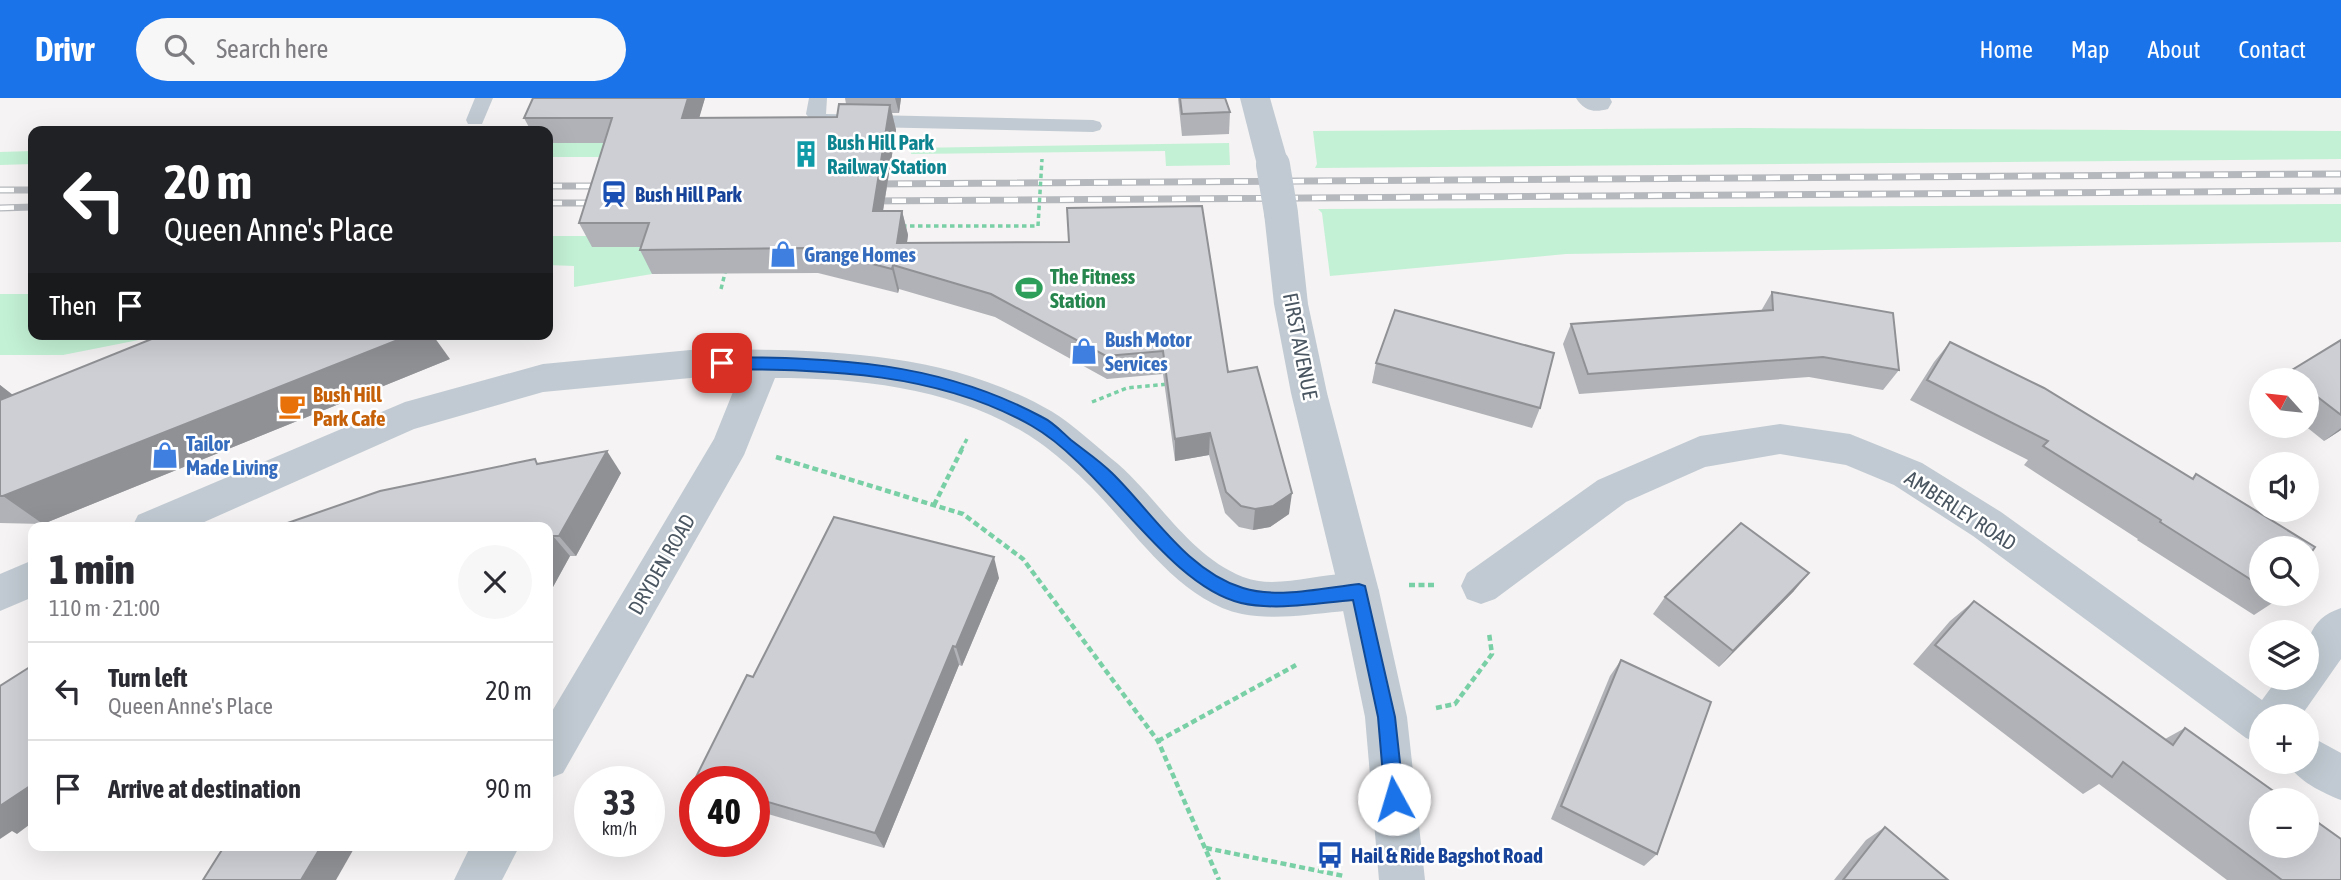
<!DOCTYPE html>
<html lang="en">
<head>
<meta charset="utf-8">
<style>
	body { margin:0; font-family:"Asap Condensed",sans-serif; background:#f7f7f7; color:#2b2b33; height:100vh; display:flex; flex-direction:column; font-size:26px; white-space:nowrap }
	* { box-sizing:border-box; margin:0 }
	p { font-size:23px; color:#7c7c81 }
	.icon { flex:none; width:38px; height:38px; fill:none; stroke:currentColor; stroke-width:2; stroke-linecap:round; stroke-linejoin:round }
	.map { position:relative; flex:1; overflow:hidden }
	.details { position:absolute; left:28px; top:424px; width:525px; height:329px; display:flex; flex-direction:column; background:#fff; border-radius:14px; box-shadow:0 7px 28px #0002 }
	.details>* { flex:none }
	.banner { position:absolute; left:28px; top:28px; width:525px; height:214px; border-radius:14px; box-shadow:0 7px 28px #0002; background:#202124; color:#fff; overflow:hidden }
	.needle { width:46px; rotate:297deg }
	.tools { position:absolute; left:2249px; top:270px; display:grid; gap:14px }
	.tools a { display:grid; place-items:center; width:70px; height:70px; border-radius:50%; background:#fff; box-shadow:0 7px 28px #0002; font-size:35px }
	.speed { position:absolute; left:574px; top:668px; display:flex; gap:14px; font-size:35px; font-weight:700; text-align:center }
	.speed>* { display:grid; place-content:center; width:91px; height:91px; border-radius:50%; background:#fff; box-shadow:0 7px 28px #0002; line-height:1 }
	.speed small { font-size:18px; font-weight:400 }
	.speed .limit { border:10px solid #d22; background:#fff; color:#111 }
	.pin { position:absolute; display:grid; place-items:center; width:60px; height:60px; color:#fff; margin:-30px; border-radius:14px; box-shadow:0 4px 10px #0006 }
	.me { position:absolute; width:77px; margin:-38px; rotate:354deg; stroke-linejoin:round; filter:drop-shadow(0 0 5px #0008) }
	.turn { display:flex; align-items:center; gap:24px; height:147px; padding:0 21px; font-size:32px }
	.turn .icon { width:91px; height:91px; stroke-width:2.5 }
	.turn b { display:block; font-size:49px; line-height:60px }
	.then { display:flex; align-items:center; height:66px; padding:0 21px; background:#0003; gap:14px; font-size:26px }
	.round { display:grid; place-items:center; flex:none; width:74px; height:74px; border-radius:37px; background:#f7f7f7 }
	.overview { display:flex; align-items:center; justify-content:space-between; height:119px; padding:0 21px }
	h1 { font-size:42px; font-weight:800; line-height:52px }
	ul { padding:0; list-style:none }
	li { display:flex; align-items:center; gap:21px; height:98px; padding:0 21px; border-top:2px solid #e1e1e2 }
	li div { flex:1 }
	li b { display:block; font-size:26px }
	li em { font-style:normal }
	header { display:flex; align-items:center; gap:42px; box-sizing:border-box; height:98px; padding:0 35px; background:#1a73e8; color:#fff }
	header strong { font-size:33px }
	nav { display:flex; gap:38px; margin-inline-start:auto; font-size:24px }
	.search { width:490px; height:63px; background:#f7f7f7; display:flex; align-items:center; gap:18px; box-sizing:border-box; padding:0 24px; border-radius:38px; color:#7c7c81; font-size:26px }
	.map>svg:first-child { display:block }
</style>
</head>
<body>
<header>
<strong>Drivr</strong>
<div class="search"><svg class="icon" aria-label="search" viewBox="0 0 24 24"><circle cx="10" cy="10" r="6"/><path d="M15 15l6 6"/></svg>Search here</div>
<nav><a>Home</a><a>Map</a><a>About</a><a>Contact</a></nav>
</header>
<div class="map">
<svg width="2341" height="782" viewBox="0 0 2341 782">
	<rect width="100%" height="100%" fill="#f5f3f3"/>
	<g fill="#c3f1d5">
		<polygon points="1744,30 2341,33 2341,61 1315,70 1317,66 1313,33"/>
		<polygon points="548,45 615,45 610,59 548,59"/>
		<polygon points="1229,45 1230,67 1166,68 1165,53 911,56 912,50"/>
		<polygon points="33,53 33,66 0,67 0,54"/>
		<polygon points="2341,106 2341,144 1566,156 1330,178 1322,115 1318,111"/>
		<polygon points="548,138 596,138 660,149 652,176 574,189 574,168 548,167"/>
		<polygon points="0,196 33,196 33,236 169,236 63,257 0,257"/>
	</g>
	<g fill="none" stroke-linecap="round" stroke-linejoin="round">
		<g stroke="#7ad0a6" stroke-width="3.5" stroke-dasharray="4.5 3.5" stroke-linecap="butt">
			<polyline points="902,128 1038,128"/>
			<polyline points="721,191 726,171"/>
			<polyline points="1092,304 1127,290 1168,286"/>
			<polyline points="961,352 968,339"/>
		</g>
		<g stroke="#7ad0a6" stroke-width="4.5" stroke-dasharray="6 3.5" stroke-linecap="butt">
			<polyline points="776,359 963,416 1023,461 1158,643 1219,782"/>
			<polyline points="934,407 962,351"/>
			<polyline points="1409,487 1435,487"/>
			<polyline points="1436,610 1455,606 1492,556 1489,535"/>
			<polyline points="1158,643 1296,567"/>
			<polyline points="1206,750 1344,778"/>
		</g>
		<g fill="#c1cad2" fill-rule="evenodd">
			<polygon points="475,0 493,0 482,26 468,26 466,22"/>
			<polygon points="809,0 827,0 826,16 1093,22 1100,24 1102,28 1100,32 1093,34 821,28 814,26 806,16"/>
		</g>
		<g fill="#c1cad2" fill-rule="evenodd">
			<path d="M1576,0H1610L1612,4L1608,11C1594,15 1584,13 1576,0Z"/>
			<path d="M701,251C821,252 943,251 1051,313C1074,327 1097,349 1118,366C1160,403 1189,457 1243,479C1283,495 1334,466 1373,480L1379,493L1373,506C1352,514 1329,514 1306,517C1285,519 1263,520 1242,516C1180,503 1136,435 1094,392C1077,374 1047,348 1025,335C951,290 860,280 775,280L744,357L563,675L548,681V620L714,341L739,279H701L543,294L414,331L193,429H132L138,417L405,304L543,266Z"/>
			<path d="M1780,326L1850,336L1922,365L2001,414L2262,602L2279,579H2306C2306,547 2306,522 2341,510V561L2301,618H2261V646L2246,640L1973,438L1894,387L1846,367L1780,356L1705,369L1626,404L1495,501L1481,506L1467,501L1461,488L1467,475L1598,382L1700,338Z"/>
			<polygon points="33,462 33,499 0,513 0,476"/>
			<path d="M2306,636L2341,655V702C2323,695 2295,682 2287,663H2306Z"/>
			<polygon points="471,747 520,747 502,782 454,782"/>
		</g>
		<g fill="#c1cad2" fill-rule="evenodd">
			<polygon points="1240,0 1270,0 1289,67 1284,75 1273,78 1262,75 1257,67"/>
			<polygon points="1281,103 1293,107 1298,115 1308,206 1327,295 1379,493 1407,619 1425,782 1379,782 1365,619 1339,493 1291,295 1274,206 1264,115 1269,107"/>
		</g>
		<defs>
			<g id="rail">
				<polyline points="870,86 2341,76"/>
				<polyline points="548,88 611,88"/>
				<polyline points="0,92 33,92"/>
				<polyline points="864,103 2341,93"/>
				<polyline points="548,105 605,105"/>
				<polyline points="0,110 33,109"/>
			</g>
		</defs>
		<use href="#rail" stroke="#b5b8bd" stroke-width="7"/>
		<use href="#rail" stroke="#fff" stroke-width="4.5" stroke-dasharray="14" stroke-linecap="butt"/>
		<polyline stroke="#7ad0a6" stroke-width="3.5" stroke-dasharray="4.5 3.5" stroke-linecap="butt" points="1038,128 1042,61"/>
		<polyline stroke="#c1cad2" stroke-width="34" points="1273,67 1281,115"/>
	</g>
	<g fill="#b0b2b7">
		<polygon points="705,0 699,19 837,19 846,6 845,0 901,0 899,15 892,15 896,32 883,113 902,113 908,137 907,145 1228,274 1289,416 1270,429 1253,432 1239,429 1225,415 1209,357 1175,363 1163,276 1107,281 995,219 899,191 898,195 818,175 652,176 640,152 641,149 592,149 579,125 604,45 548,45 548,33 531,33 524,20"/>
		<polygon points="1178,0 1225,0 1230,14 1229,36 1182,38"/>
		<polygon points="1772,194 1899,272 1883,292 1809,279 1579,296 1563,246 1571,226 1761,213"/>
		<polygon points="2341,242 2341,332 2324,343 2304,327 2306,327 2306,282 2278,282 2287,275"/>
		<polygon points="1950,244 2191,381 2196,376 2261,450 2261,495 2284,495 2280,500 2254,517 2137,442 2138,441 2024,367 2028,362 1910,302 1934,264"/>
		<polygon points="450,261 43,426 0,425 0,287 12,297"/>
		<polygon points="1376,265 1540,310 1532,330 1372,285"/>
		<polygon points="539,366 621,375 576,458 570,458 548,498 548,429"/>
		<polygon points="999,480 962,568 959,567 884,750 754,712 754,684 695,684 694,683 753,579"/>
		<polygon points="1794,493 1719,569 1653,516 1665,499"/>
		<polygon points="1974,503 2165,641 2185,630 2341,782 2227,782 2099,686 2083,696 1913,566 1950,523"/>
		<polygon points="1621,562 1657,756 1644,768 1551,721 1610,578"/>
		<polygon points="1885,729 1948,782 1834,782 1866,742"/>
	</g>
	<g fill="#909195">
		<polygon points="688,0 705,0 692,45 682,20"/>
		<polygon points="895,0 901,0 899,15"/>
		<polygon points="890,7 896,32 879,137 873,113"/>
		<polygon points="902,113 908,137 903,169 897,145"/>
		<polygon points="893,167 899,191 898,195 892,171"/>
		<polygon points="413,236 432,236 450,261 43,426 3,398"/>
		<polygon points="0,287 26,307 0,303"/>
		<polygon points="2341,330 2341,332 2324,343"/>
		<polygon points="1210,335 1209,357 1175,363 1175,341"/>
		<polygon points="607,353 621,375 576,458 559,438"/>
		<polygon points="1292,395 1289,416 1270,429 1253,432 1255,411"/>
		<polygon points="553,438 570,458 548,498 548,448"/>
		<polygon points="994,459 999,480 962,568 956,549"/>
		<polygon points="1809,475 1794,493 1719,569 1733,553"/>
		<polygon points="953,548 959,567 884,750 875,735"/>
		<polygon points="33,686 33,724 17,736 12,733 0,741 0,708"/>
		<polygon points="322,747 356,747 336,782 301,782"/>
	</g>
	<g fill="#cdcfd5" stroke="#909195" stroke-width="2">
		<polygon points="533,0 688,0 682,20 837,19 839,6 890,7 873,113 902,113 897,145 1069,144 1067,110 1202,108 1228,274 1257,269 1292,395 1273,408 1255,411 1241,408 1226,394 1210,335 1175,341 1163,253 1106,258 991,196 893,167 892,171 810,150 640,152 649,125 579,125 612,20 524,20"/>
		<polygon points="1180,0 1225,0 1230,14 1182,16"/>
		<polygon points="1772,194 1893,215 1899,272 1823,259 1588,276 1571,226 1773,212"/>
		<polygon points="1395,212 1554,255 1540,310 1376,265"/>
		<polygon points="164,236 413,236 3,398 0,398 0,302"/>
		<polygon points="2341,242 2341,317 2306,290 2306,282 2296,282 2287,275"/>
		<polygon points="1950,244 2044,290 2193,381 2196,376 2315,449 2306,462 2306,450 2261,450 2261,488 2160,424 2161,422 2043,348 2048,343 1927,282"/>
		<polygon points="607,353 559,438 553,438 548,448 548,429 276,429 380,393 535,361 537,366"/>
		<polygon points="834,419 994,459 956,549 953,548 875,735 754,700 754,684 699,684 694,683 747,577 753,579"/>
		<polygon points="1741,425 1809,475 1733,553 1665,499"/>
		<polygon points="2272,495 2284,495 2280,500"/>
		<polygon points="1974,503 2173,647 2185,630 2286,702 2261,702 2261,747 2306,747 2306,716 2341,741 2341,782 2282,782 2123,664 2112,679 1935,547"/>
		<polygon points="1621,562 1711,604 1657,756 1561,708"/>
		<polygon points="33,567 33,686 0,708 0,588"/>
		<polygon points="1885,729 1948,782 1843,782"/>
		<polygon points="225,747 322,747 301,782 203,782"/>
	</g>
	<path fill="#1a73e8" stroke="#114b97" stroke-width="2" d="M722,259C836,260 938,263 1042,319C1053,324 1062,334 1071,342C1085,353 1100,363 1112,375C1152,414 1187,473 1243,490C1278,501 1323,490 1359,486L1365,488L1395,619L1404,701L1401,707L1394,709L1388,707L1385,701L1378,619L1353,502C1317,505 1277,513 1241,505C1166,487 1104,369 1032,328C937,274 829,272 722,271L714,265Z"/>
	<defs>
		<symbol id="building-bare" viewBox="-9 -9 18 18"><path d="M-4-6H4V6H1V3H-1V6H-4ZM-2.5-4.3h1.7v1.8h-1.7ZM.8-4.3h1.7v1.8H.8ZM-2.5-1h1.7V.8h-1.7ZM.8-1h1.7V.8H.8Z" fill="#0f9aa8" stroke="#fff" stroke-width="2.5" paint-order="stroke"/></symbol>
		<symbol id="station-bare" viewBox="-9 -9 18 18"><path d="M-3-6H3Q5-6 5-4V2Q5 4 3 4L4.5 6H3L1.5 4h-3L-3 6H-4.5L-3 4Q-5 4-5 2V-4Q-5-6-3-6ZM-3.5-4v3h7v-3ZM-3.5 1v1.5H-2V1ZM2 1v1.5H3.5V1Z" fill="#1a4fb4" stroke="#fff" stroke-width="2.5" paint-order="stroke"/></symbol>
		<symbol id="shop-bare" viewBox="-9 -9 18 18"><path d="M-5-2.5h2.3a2.7 3.5 0 0 1 5.4 0H5L5.5 6h-11ZM-1.5-2.5h3a1.5 2.3 0 0 0-3 0Z" fill="#3f7fe0" stroke="#fff" stroke-width="2.5" paint-order="stroke"/></symbol>
		<symbol id="stadium-bare" viewBox="-9 -9 18 18"><path d="M0-5a6.5 5 0 1 0 0 10a6.5 5 0 1 0 0-10ZM-3.5-1.8h7v3.6h-7Z" fill="#2e9e5b" stroke="#fff" stroke-width="2.5" paint-order="stroke"/></symbol>
		<symbol id="cafe-bare" viewBox="-9 -9 18 18"><path d="M-5.5-4.5H6V0H3Q3 3.5 0 3.5H-2.5Q-5.5 3.5-5.5 0ZM3-3.2v2h1.7v-2ZM-6 4.5H4V6H-6Z" fill="#e8710a" stroke="#fff" stroke-width="2.5" paint-order="stroke"/></symbol>
		<symbol id="bus-bare" viewBox="-9 -9 18 18"><path d="M-5-6H5V4H4V6H2V4H-2V6H-4V4H-5ZM-3.5-4V0h7V-4ZM-3.5 1.2v1.5H-2V1.2ZM2 1.2v1.5H3.5V1.2Z" fill="#1a4fb4" stroke="#fff" stroke-width="2.5" paint-order="stroke"/></symbol>
	</defs>
	<g fill-rule="evenodd">
		<use href="#building-bare" x="787" y="37" width="38" height="38"/>
		<use href="#station-bare" x="595" y="77" width="38" height="38"/>
		<use href="#shop-bare" x="764" y="137" width="38" height="38"/>
		<use href="#stadium-bare" x="1010" y="171" width="38" height="38"/>
		<use href="#shop-bare" x="1065" y="234" width="38" height="38"/>
		<use href="#cafe-bare" x="273" y="289" width="38" height="38"/>
		<use href="#shop-bare" x="146" y="338" width="38" height="38"/>
		<use href="#bus-bare" x="1311" y="738" width="38" height="38"/>
	</g>
	<g text-anchor="middle" dominant-baseline="central" stroke-width="5" stroke-linejoin="round" paint-order="stroke">
		<g font-size="21" font-weight="bold" fill="#0d838f" stroke="#fff" text-anchor="start">
			<text x="827" y="44">Bush Hill Park<tspan x="827" dy="24">Railway Station</tspan></text>
		</g>
		<g font-size="21" font-weight="bold" fill="#164399" stroke="#fff" text-anchor="start">
			<text x="635" y="96">Bush Hill Park</text>
			<text x="1351" y="757">Hail &amp; Ride Bagshot Road</text>
		</g>
		<g font-size="21" font-weight="bold" fill="#366cbe" stroke="#fff" text-anchor="start">
			<text x="804" y="156">Grange Homes</text>
			<text x="1105" y="241">Bush Motor<tspan x="1105" dy="24">Services</tspan></text>
			<text x="186" y="345">Tailor<tspan x="186" dy="24">Made Living</tspan></text>
		</g>
		<g font-size="21" font-weight="bold" fill="#27864d" stroke="#fff" text-anchor="start">
			<text x="1050" y="178">The Fitness<tspan x="1050" dy="24">Station</tspan></text>
		</g>
		<g font-size="21" fill="#4a5661" stroke="#fff">
			<text transform="translate(1301 248) rotate(79)">FIRST AVENUE</text>
			<text transform="translate(1961 412) rotate(33)">AMBERLEY ROAD</text>
			<text transform="translate(661 466) rotate(-60)">DRYDEN ROAD</text>
		</g>
		<g font-size="21" font-weight="bold" fill="#c56008" stroke="#fff" text-anchor="start">
			<text x="313" y="296">Bush Hill<tspan x="313" dy="24">Park Cafe</tspan></text>
		</g>
	</g>
</svg>
<div class="tools">
<a><svg class="needle" viewBox="-14 -14 28 28"><path d="M0-13l5 13h-10z" fill="#e53935"/><path d="M0 13l5-13h-10z" fill="#7c7c81"/></svg></a>
<a><svg class="icon" aria-label="sound" viewBox="0 0 24 24"><path d="M4 9h4l5-4v14l-5-4H4zM17 9q2 3 0 6"/></svg></a>
<a><svg class="icon" aria-label="search" viewBox="0 0 24 24"><circle cx="10" cy="10" r="6"/><path d="M15 15l6 6"/></svg></a>
<a><svg class="icon" aria-label="layers" viewBox="0 0 24 24"><path d="M12 4l9 5-9 5-9-5zM3 14l9 5 9-5"/></svg></a>
<a>+</a>
<a>−</a>
</div>
<div class="speed"><div>33<small>km/h</small></div><div class="limit">40</div></div>
<div class="pin" style="left:722px;top:265px;background:#d93025"><svg class="icon" aria-label="arrive" viewBox="0 0 24 24"><path d="M6 21V4h12l-3 4 3 4H6"/></svg></div>
<svg class="me" style="left:1394px;top:701px" viewBox="-20 -20 40 40"><circle r="19" fill="#fff"/><path d="M0-13L10 11 0 6-10 11z" fill="#1a73e8"/></svg>
<div class="banner">
<div class="turn"><svg class="icon" aria-label="left" viewBox="0 0 24 24"><path d="M17 20v-9H6M10 6l-5 5 5 5"/></svg><div><b>20 m</b>Queen Anne's Place</div></div>
<div class="then">Then<svg class="icon" aria-label="arrive" viewBox="0 0 24 24"><path d="M6 21V4h12l-3 4 3 4H6"/></svg></div>
</div>
<section class="details">
<div class="overview"><div><h1>1 min</h1><p>110 m · 21:00</p></div><a class="round"><svg class="icon" aria-label="close" viewBox="0 0 24 24"><path d="M6 6l12 12M18 6L6 18"/></svg></a></div>
<ul>
<li><svg class="icon" aria-label="left" viewBox="0 0 24 24"><path d="M17 20v-9H6M10 6l-5 5 5 5"/></svg><div><b>Turn left</b><p>Queen Anne's Place</p></div><em>20 m</em></li>
<li><svg class="icon" aria-label="arrive" viewBox="0 0 24 24"><path d="M6 21V4h12l-3 4 3 4H6"/></svg><div><b>Arrive at destination</b></div><em>90 m</em></li>
</ul>
</section>
</div>
</body>
</html>
